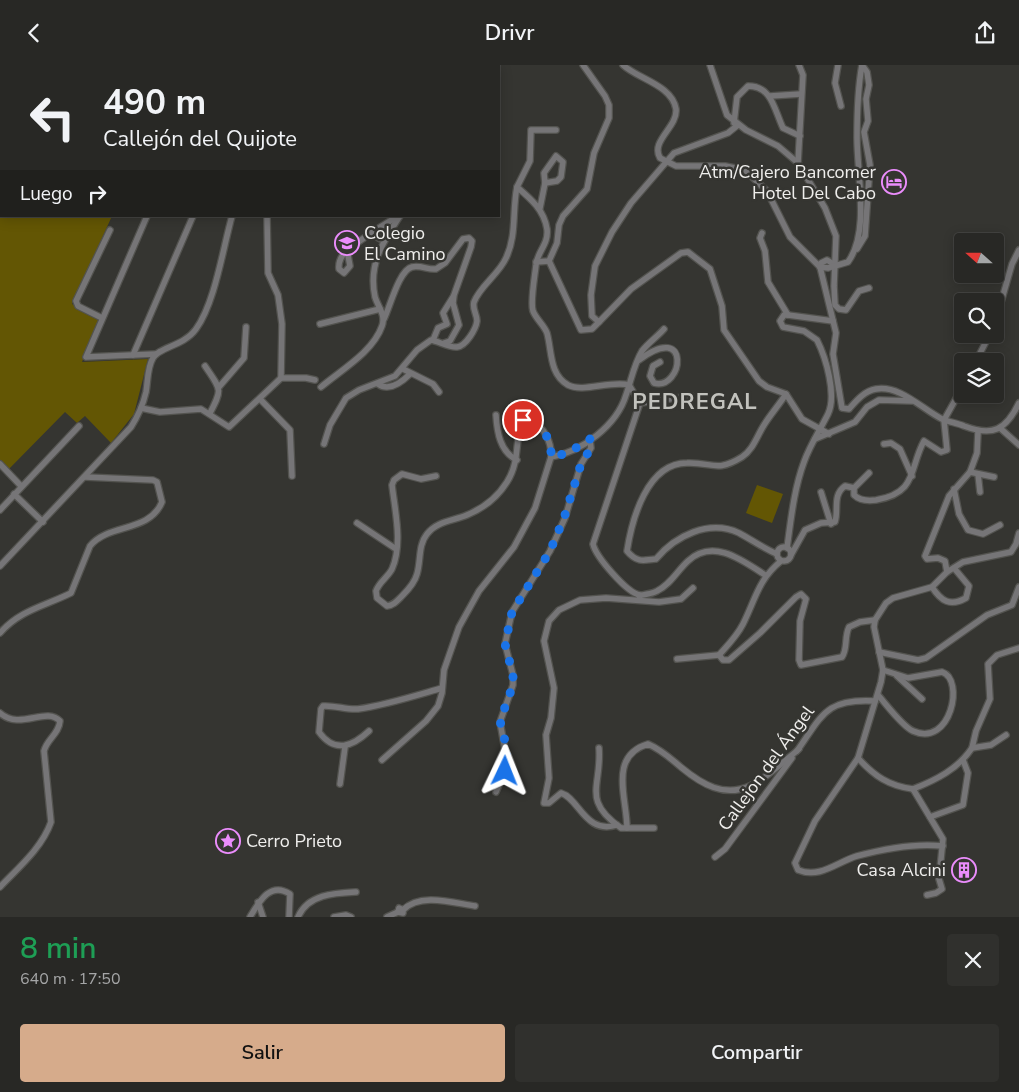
<!DOCTYPE html>
<html lang="es">
<head>
<meta charset="utf-8">
<style>
	body { margin:0; font-family:"Nunito Sans",sans-serif; background:#30302d; color:#f1f3f6; height:100vh; display:flex; flex-direction:column; font-size:19px; white-space:nowrap }
	* { box-sizing:border-box; margin:0 }
	p { font-size:16px; color:#a5a6a7 }
	.icon { flex:none; width:28px; height:28px; fill:none; stroke:currentColor; stroke-width:2; stroke-linecap:round; stroke-linejoin:round }
	.map { position:relative; height:852px; overflow:hidden }
	.sheet { display:flex; flex-direction:column; background:#282825; flex:1 }
	.sheet>* { flex:none }
	.top-card { position:absolute; left:0px; top:0px; width:500px; height:152px; box-shadow:0 2px 12px #0003,0 0 0 1px #444442; background:#282825; color:#f1f3f6; overflow:hidden }
	.needle { width:32px; rotate:291deg }
	.controls { position:absolute; left:954px; top:168px; display:grid; gap:10px }
	.controls a { display:grid; place-items:center; width:50px; height:50px; border-radius:5px; background:#282825; box-shadow:0 2px 12px #0003,0 0 0 1px #444442; font-size:25px }
	.pin { position:absolute; display:grid; place-items:center; width:42px; height:42px; color:#fff; margin:-21px; border:2px solid #fff; border-radius:50%; box-shadow:0 1px 5px #0007 }
	.me { position:absolute; width:55px; margin:-28px; rotate:2deg; stroke-linejoin:round; filter:drop-shadow(0 0 4px #0008) }
	.turn { display:flex; align-items:center; gap:18px; height:105px; padding:0 20px; font-size:22px }
	.turn .icon { width:65px; height:65px; stroke-width:2.5 }
	.turn b { display:block; font-size:35px; line-height:42px }
	.then { display:flex; align-items:center; height:48px; padding:0 20px; background:#0003; gap:10px; font-size:19px }
	.round { display:grid; place-items:center; flex:none; width:52px; height:52px; border-radius:5px; background:#30302d }
	.summary { display:flex; align-items:center; justify-content:space-between; height:85px; padding:0 20px }
	h1 { font-size:30px; font-weight:600; line-height:38px; color:#1e9e55 }
	.action { display:flex; gap:10px; margin-top:auto; padding:10px 20px }
	.action a { flex:1; height:58px; border-radius:5px; background:#d6ab8b; color:#111; font-size:20px; font-weight:600; line-height:58px; text-align:center }
	.action a+a { background:#30302d; color:#f1f3f6 }
	header { display:flex; justify-content:space-between; align-items:center; height:65px; padding:0 20px; background:#282825; font-size:22px; font-weight:600 }
	.map>svg:first-child { display:block }
</style>
</head>
<body>
<header><svg class="icon" aria-label="back" viewBox="0 0 24 24"><path d="M15 5l-7 7 7 7"/></svg>Drivr<svg class="icon" aria-label="share" viewBox="0 0 24 24"><path d="M12 15V3M7 8l5-5 5 5M5 13v7h14v-7"/></svg></header>
<div class="map">
<svg width="1019" height="852" viewBox="0 0 1019 852">
	<rect width="100%" height="100%" fill="#353531"/>
	<g fill="#635604">
		<polygon points="0,0 72,1 1,1 1,151 112,151 72,239 99,254 82,297 148,294 134,349 111,378 85,351 77,358 65,347 7,406 0,399"/>
		<polygon points="757,420 783,429 772,458 746,448"/>
	</g>
	<g fill="none" stroke-linecap="round" stroke-linejoin="round">
		<defs>
			<g id="minor">
				<polyline points="74,0 75,1"/>
				<polyline points="154,0 159,1"/>
				<polyline points="216,0 217,1"/>
				<polyline points="258,0 258,1"/>
				<polyline points="376,0 377,1"/>
				<path d="M623,0C638,14 672,20 676,44C678,62 650,76 660,93L676,101H725L745,105L767,126L790,172L820,202"/>
				<polyline points="710,0 727,50 746,65 778,81 798,98"/>
				<polyline points="799,0 803,10 798,98 825,143 836,171 834,221 835,240 839,244 846,245 859,226 869,223"/>
				<polyline points="838,0 835,18 841,41"/>
				<polyline points="98,1 100,0"/>
				<polyline points="476,1 478,0"/>
				<polyline points="770,31 801,29"/>
				<path d="M734,58L737,32L748,21C772,21 774,44 783,63L800,71"/>
				<path d="M556,65H531L530,96L517,122C531,134 544,145 547,164C549,179 537,187 536,200C535,210 530,237 533,246C536,254 544,260 547,268C552,286 549,309 568,320C583,328 611,315 629,320L640,338L593,479C596,492 627,528 640,530"/>
				<polygon points="556,91 563,97 561,112 557,116 545,118 544,108"/>
				<polyline points="540,143 545,118"/>
				<polyline points="147,151 86,292 156,289"/>
				<polyline points="267,151 268,208 278,230 282,259 281,313"/>
				<polyline points="370,168 384,176"/>
				<polyline points="762,168 760,173 765,186 768,217 788,250"/>
				<polyline points="857,184 865,171 870,100 864,67 868,56 866,34 869,20 867,7 862,0"/>
				<path d="M347,185L350,201L344,208L339,204C338,196 342,190 347,185C364,173 380,161 399,151"/>
				<polyline points="549,196 581,265 592,264 599,257 592,251 591,230 595,201 612,167 631,138 674,88 728,68 738,60"/>
				<polyline points="536,197 549,196 557,178 559,160 563,151 587,124 594,88 609,53 609,40 605,31 583,0"/>
				<path d="M835,200L827,195L821,198L820,202L836,268L833,289L842,343L849,344C856,336 864,326 876,324C900,320 922,344 942,354C949,357 957,358 964,361C993,372 1006,365 1019,338"/>
				<path d="M820,202L828,203L848,197C870,167 857,109 857,73C857,50 858,22 862,0"/>
				<polyline points="102,253 78,241 76,236 110,165"/>
				<path d="M384,254C390,242 399,205 412,202C421,200 428,205 436,204L445,198L463,174L469,173L472,176L471,182L454,230L453,238L459,260L450,276L444,278"/>
				<polyline points="599,257 631,224 681,188 688,187 710,204 722,241 724,265 759,316 767,322 786,329 802,354 829,369"/>
				<polyline points="995,258 1012,199 1019,185"/>
				<polyline points="320,259 380,244"/>
				<polyline points="433,275 438,263 447,259 443,248 453,232"/>
				<polyline points="133,290 193,151"/>
				<path d="M639,295C692,255 683,326 654,318L650,311L653,301L660,297"/>
				<polyline points="976,296 990,269"/>
				<path d="M205,301C221,325 223,323 210,348"/>
				<polyline points="403,304 433,319 439,327"/>
				<path d="M378,319C389,327 402,317 410,309"/>
				<polyline points="219,322 244,293 246,262"/>
				<path d="M321,322C341,305 373,287 382,261C386,250 378,242 375,232C368,199 383,177 400,151"/>
				<polyline points="260,334 290,365 292,411"/>
				<polyline points="640,338 691,331"/>
				<polyline points="141,343 160,347 201,344 229,362 281,313 306,313 315,315"/>
				<path d="M496,350C497,367 500,387 517,395"/>
				<polyline points="1000,363 1019,380"/>
				<polyline points="815,374 855,357 867,342 879,335 912,336"/>
				<path d="M324,379L330,360L346,333L359,325L395,311L417,285L431,275C438,276 450,283 457,282C466,281 476,264 477,256C477,249 472,244 474,237C480,221 499,209 506,193C517,170 512,146 517,122"/>
				<polyline points="884,379 891,378 900,384 912,411"/>
				<polyline points="0,399 21,421"/>
				<polyline points="970,407 994,412"/>
				<path d="M869,408L854,423V430C860,436 868,436 876,435C918,428 909,403 924,376L941,387L947,385L944,355L962,323"/>
				<polyline points="978,409 980,427"/>
				<path d="M436,411L421,414L402,409L394,415L392,420C395,446 403,479 392,504C388,512 379,517 376,526L377,533L387,541C394,540 397,536 402,531C408,525 415,517 417,509C421,496 418,480 427,469C437,456 453,456 467,450C484,443 497,433 507,417C521,395 514,373 523,355L530,354C544,362 552,377 551,392C582,387 617,360 626,330C631,316 634,299 642,286C648,278 657,272 664,264"/>
				<polyline points="954,424 959,449 968,465 983,469 1000,460"/>
				<polyline points="821,427 831,459"/>
				<polyline points="14,429 43,457"/>
				<polyline points="0,445 79,361"/>
				<polyline points="357,458 396,484"/>
				<circle cx="784" cy="489" r="7"/>
				<path d="M787,483C791,454 794,424 804,397C810,380 820,365 828,349C837,330 826,293 817,275L804,266L783,262L780,256L784,250H788L833,256"/>
				<path d="M777,489C763,483 752,475 739,468C709,454 675,471 656,494C642,496 636,497 627,486C632,454 647,398 687,398C713,397 716,408 742,392C753,385 757,371 764,360C770,350 779,340 786,329"/>
				<path d="M791,490L805,465L821,458L835,457C839,445 832,430 845,421L854,423"/>
				<path d="M0,501L131,362C138,351 143,340 146,327C148,316 147,303 153,293C159,282 184,281 196,264C215,238 223,183 232,151"/>
				<polyline points="947,507 945,496 938,493 927,494 925,491 949,431 970,407 977,388 978,367"/>
				<path d="M932,522C941,536 950,542 966,533L969,521L954,503"/>
				<path d="M639,531C645,529 652,529 657,526C671,519 677,506 688,496C713,473 742,495 765,510"/>
				<path d="M0,568C20,545 45,541 71,528L90,481C109,458 149,468 162,437L157,417L153,415L85,412"/>
				<polyline points="879,587 918,595 926,593 987,550 1012,540 1019,522"/>
				<path d="M719,590L723,595H729L760,568L796,532L801,529L806,534L800,556L799,595L801,600L842,592C848,584 844,572 849,562L860,557L875,555"/>
				<path d="M719,590C728,580 737,571 743,559C756,533 758,515 781,496"/>
				<polyline points="677,594 719,590"/>
				<polyline points="897,611 922,634"/>
				<path d="M878,630C886,639 902,661 913,666C951,683 965,614 942,607L908,613L883,605"/>
				<path d="M0,648C20,666 46,641 60,656C59,669 47,674 44,686L51,757C42,783 18,803 0,822"/>
				<path d="M369,666C353,681 335,689 319,667L321,644L323,641C335,640 346,645 358,644C386,640 414,631 442,623"/>
				<path d="M599,683C602,721 581,735 621,763H654"/>
				<polyline points="972,683 976,666 990,634 988,599 997,590 1019,583"/>
				<path d="M797,686C822,651 825,633 875,636"/>
				<path d="M858,693C874,711 889,721 913,724L943,774L939,814L942,824L936,828L927,830"/>
				<polyline points="382,695 426,656 438,641 442,628 444,605 459,562 479,526 514,482 535,443 551,392"/>
				<polyline points="340,719 345,682"/>
				<path d="M913,724C936,715 958,704 972,683L991,680L1006,670"/>
				<polyline points="496,727 505,706 507,696 500,657 513,620 513,610 505,579 512,547 550,486 565,453 581,399 591,383 590,375"/>
				<polyline points="930,752 963,740 968,708 963,695"/>
				<path d="M617,760C585,770 579,733 561,728L549,738H544L549,713L546,670L551,653L554,623L544,576L549,556L559,545L580,535L606,533L659,537L681,534L693,523"/>
				<path d="M627,763C627,733 608,691 648,679C662,685 671,694 682,703C734,746 756,720 799,684"/>
				<path d="M943,781C916,778 883,784 857,791C837,797 820,814 798,805L795,798L815,756L858,693L881,617L883,605L874,562L875,555L886,538L893,533L932,522L947,507L963,497L1011,487L1016,479L1019,468"/>
				<polyline points="715,792 725,784 792,693"/>
				<polyline points="258,837 263,852"/>
				<path d="M403,845L399,843L398,847L403,848V845C420,827 454,838 475,841"/>
				<path d="M250,852C259,837 270,816 290,829L289,852"/>
				<path d="M298,852C308,829 335,828 356,827"/>
				<polyline points="334,852 346,850 351,852"/>
				<polyline points="387,852 398,847"/>
			</g>
		</defs>
		<use href="#minor" stroke="#53534f" stroke-width="8"/>
		<use href="#minor" stroke="#767577" stroke-width="5.5"/>
	</g>
	<g fill="none" stroke-linecap="round" stroke-linejoin="round">
		<path stroke="#1a73e8" stroke-width="9" stroke-dasharray="0 16.2" d="M505,706L507,684L500,656L513,620V610L505,579L512,547L550,486L564,453L581,399L591,383L590,374L568,388L551,392C552,377 544,362 530,354L523,355"/>
	</g>
	<defs>
		<symbol id="hotel-ring" viewBox="-11 -11 22 22"><circle r="9.5" fill="#353531" stroke="#eb8dfc" stroke-width="1.5"/><path d="M-6-4.5h1.5V1H6V5H4.5V3h-9V5H-6ZM-4 0a1.8 1.8 0 1 1 3.6 0ZM.5 0V-2.5h3Q6-2.5 6 0Z" fill="#eb8dfc"/></symbol>
		<symbol id="school-ring" viewBox="-11 -11 22 22"><circle r="9.5" fill="#353531" stroke="#eb8dfc" stroke-width="1.5"/><path d="M0-5L7-2L0 1L-7-2ZM-4 1L0 2.5L4 1V4Q0 6-4 4Z" fill="#eb8dfc"/></symbol>
		<symbol id="sight-ring" viewBox="-11 -11 22 22"><circle r="9.5" fill="#353531" stroke="#eb8dfc" stroke-width="1.5"/><path d="M0-6L1.8-2.2L6-1.7L2.9 1.2L3.7 5.4L0 3.3L-3.7 5.4L-2.9 1.2L-6-1.7L-1.8-2.2Z" fill="#eb8dfc"/></symbol>
		<symbol id="building-ring" viewBox="-11 -11 22 22"><circle r="9.5" fill="#353531" stroke="#eb8dfc" stroke-width="1.5"/><path d="M-4-6H4V6H1V3H-1V6H-4ZM-2.5-4.3h1.7v1.8h-1.7ZM.8-4.3h1.7v1.8H.8ZM-2.5-1h1.7V.8h-1.7ZM.8-1h1.7V.8H.8Z" fill="#eb8dfc"/></symbol>
	</defs>
	<g fill-rule="evenodd">
		<use href="#hotel-ring" x="880" y="103" width="28" height="28"/>
		<use href="#school-ring" x="333" y="164" width="28" height="28"/>
		<use href="#sight-ring" x="214" y="762" width="28" height="28"/>
		<use href="#building-ring" x="950" y="791" width="28" height="28"/>
	</g>
	<g text-anchor="middle" dominant-baseline="central" stroke-width="5" stroke-linejoin="round" paint-order="stroke">
		<g font-size="18" fill="#efeeec" stroke="#353531" text-anchor="end">
			<text x="876" y="107">Atm/Cajero Bancomer<tspan x="876" dy="21">Hotel Del Cabo</tspan></text>
			<text x="364" y="168" text-anchor="start">Colegio<tspan x="364" dy="21">El Camino</tspan></text>
			<text x="246" y="776" text-anchor="start">Cerro Prieto</text>
			<text x="946" y="805">Casa Alcini</text>
		</g>
		<g font-size="18" fill="#efeeec" stroke="#353531">
			<text transform="translate(766 703) rotate(-54)">Callejon del Ángel</text>
		</g>
		<g font-size="22" font-weight="bold" letter-spacing="1" fill="#c2c2bd" stroke="#353531">
			<text x="695" y="337">PEDREGAL</text>
		</g>
	</g>
</svg>
<div class="controls">
<a><svg class="needle" viewBox="-14 -14 28 28"><path d="M0-13l5 13h-10z" fill="#e53935"/><path d="M0 13l5-13h-10z" fill="#a5a6a7"/></svg></a>
<a><svg class="icon" aria-label="search" viewBox="0 0 24 24"><circle cx="10" cy="10" r="6"/><path d="M15 15l6 6"/></svg></a>
<a><svg class="icon" aria-label="layers" viewBox="0 0 24 24"><path d="M12 4l9 5-9 5-9-5zM3 14l9 5 9-5"/></svg></a>
</div>
<div class="pin" style="left:523px;top:355px;background:#d93025"><svg class="icon" aria-label="arrive" viewBox="0 0 24 24"><path d="M6 21V4h12l-3 4 3 4H6"/></svg></div>
<svg class="me" style="left:505px;top:706px" viewBox="-20 -20 40 40"><path d="M0-17L14 15 0 8-14 15z" fill="#1a73e8" stroke="#fff" stroke-width="4"/></svg>
<div class="top-card">
<div class="turn"><svg class="icon" aria-label="left" viewBox="0 0 24 24"><path d="M17 20v-9H6M10 6l-5 5 5 5"/></svg><div><b>490 m</b>Callejón del Quijote</div></div>
<div class="then">Luego<svg class="icon" aria-label="right" viewBox="0 0 24 24"><path d="M7 20v-9h11M14 6l5 5-5 5"/></svg></div>
</div>
</div>
<section class="sheet">
<div class="summary"><div><h1>8 min</h1><p>640 m · 17:50</p></div><a class="round"><svg class="icon" aria-label="close" viewBox="0 0 24 24"><path d="M6 6l12 12M18 6L6 18"/></svg></a></div>
<div class="action"><a>Salir</a><a>Compartir</a></div>
</section>
</body>
</html>
